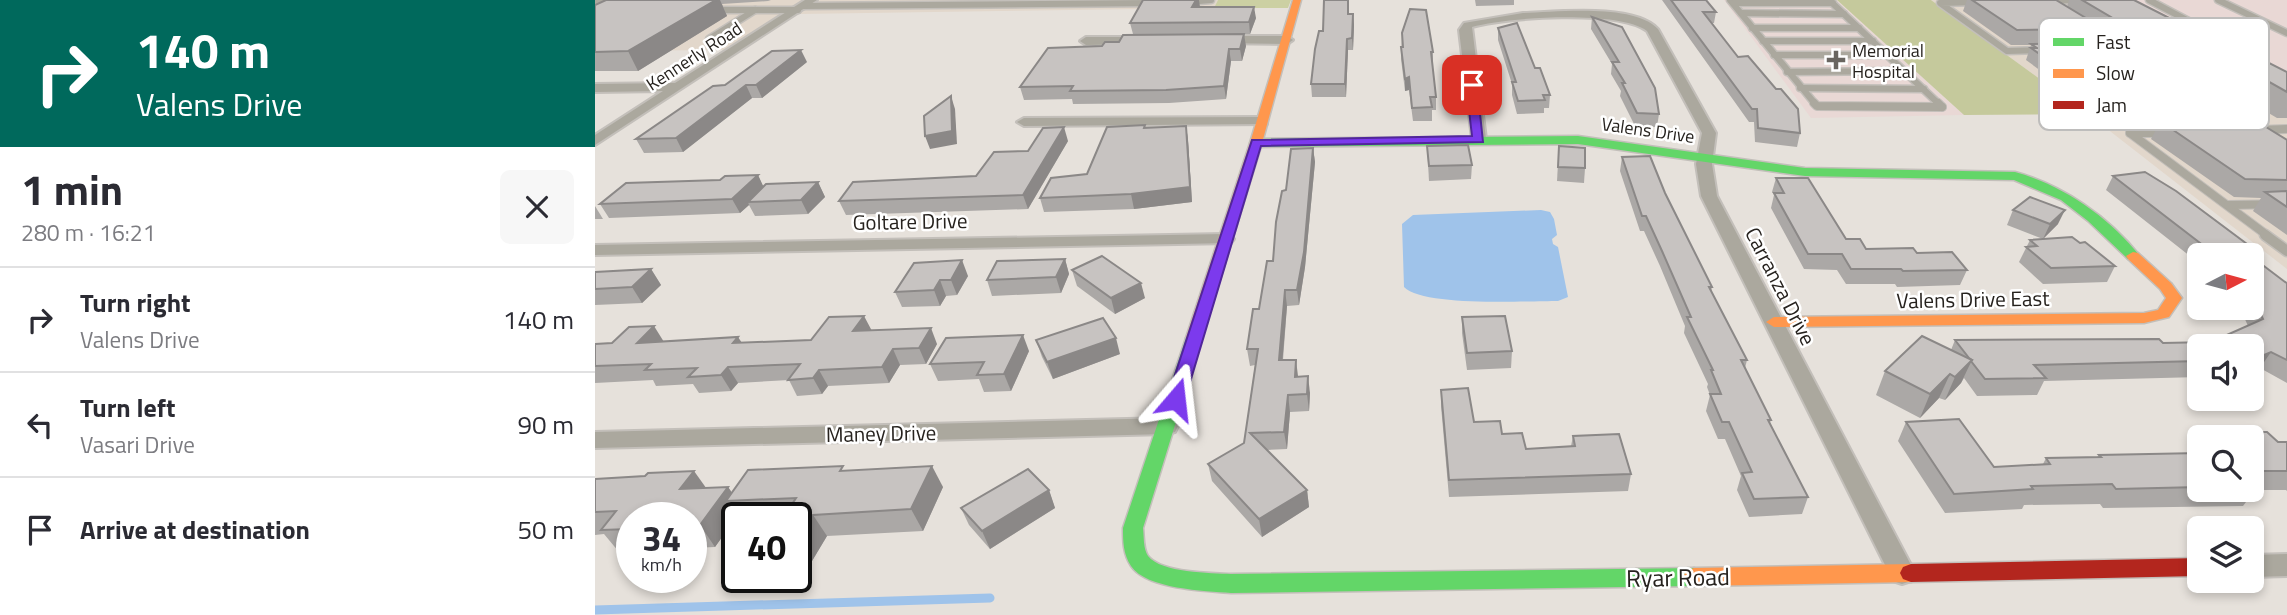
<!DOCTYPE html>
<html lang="en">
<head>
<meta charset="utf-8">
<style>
	body { margin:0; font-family:"Titillium Web",sans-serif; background:#f7f7f7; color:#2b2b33; height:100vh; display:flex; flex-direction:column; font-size:26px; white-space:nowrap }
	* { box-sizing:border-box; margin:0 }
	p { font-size:23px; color:#7c7c81 }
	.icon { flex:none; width:38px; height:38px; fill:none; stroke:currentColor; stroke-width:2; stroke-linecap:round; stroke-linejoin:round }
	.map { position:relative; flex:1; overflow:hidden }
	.sheet { display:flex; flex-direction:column; background:#fff; width:595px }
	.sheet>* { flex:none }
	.hud { background:#00695c; color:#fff; overflow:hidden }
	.needle { width:46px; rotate:84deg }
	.tools { position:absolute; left:1592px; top:243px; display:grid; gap:14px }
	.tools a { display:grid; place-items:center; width:77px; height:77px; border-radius:10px; background:#fff; box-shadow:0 4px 10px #0003; font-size:35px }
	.speed { position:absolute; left:21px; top:502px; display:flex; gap:14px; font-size:35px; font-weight:700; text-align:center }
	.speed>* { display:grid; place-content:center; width:91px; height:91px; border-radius:50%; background:#fff; box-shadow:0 4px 10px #0003; line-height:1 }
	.speed small { font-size:18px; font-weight:400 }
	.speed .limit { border:4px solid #111; border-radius:10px; background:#fff; color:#111 }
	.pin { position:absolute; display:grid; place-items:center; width:60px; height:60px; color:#fff; margin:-30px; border-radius:14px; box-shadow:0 4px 10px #0006 }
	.me { position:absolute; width:77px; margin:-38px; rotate:17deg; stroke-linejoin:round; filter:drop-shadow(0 0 5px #0008) }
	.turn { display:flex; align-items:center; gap:24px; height:147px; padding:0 21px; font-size:32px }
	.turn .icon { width:91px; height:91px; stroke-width:2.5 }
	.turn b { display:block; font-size:49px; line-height:60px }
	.round { display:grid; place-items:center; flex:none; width:74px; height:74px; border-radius:10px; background:#f7f7f7 }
	.overview { display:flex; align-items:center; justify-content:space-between; height:119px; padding:0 21px }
	h1 { font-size:42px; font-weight:700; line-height:52px }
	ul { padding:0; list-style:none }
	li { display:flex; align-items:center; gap:21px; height:105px; padding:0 21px; border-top:2px solid #e1e1e2 }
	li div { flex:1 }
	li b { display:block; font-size:26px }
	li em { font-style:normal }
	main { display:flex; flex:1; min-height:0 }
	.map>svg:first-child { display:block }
</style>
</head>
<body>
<main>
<section class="sheet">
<div class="hud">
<div class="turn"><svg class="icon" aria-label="right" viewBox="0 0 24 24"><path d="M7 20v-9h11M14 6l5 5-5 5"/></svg><div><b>140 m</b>Valens Drive</div></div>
</div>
<div class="overview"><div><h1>1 min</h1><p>280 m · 16:21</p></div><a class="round"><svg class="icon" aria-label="close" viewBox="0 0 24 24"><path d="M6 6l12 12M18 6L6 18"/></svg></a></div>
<ul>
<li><svg class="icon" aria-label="right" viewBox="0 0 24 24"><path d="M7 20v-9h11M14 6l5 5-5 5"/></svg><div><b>Turn right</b><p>Valens Drive</p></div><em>140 m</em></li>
<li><svg class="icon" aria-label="left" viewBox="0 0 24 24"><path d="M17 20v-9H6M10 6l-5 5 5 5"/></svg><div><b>Turn left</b><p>Vasari Drive</p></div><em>90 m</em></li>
<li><svg class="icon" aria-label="arrive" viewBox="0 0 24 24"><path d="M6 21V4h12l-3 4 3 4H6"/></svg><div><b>Arrive at destination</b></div><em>50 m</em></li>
</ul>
</section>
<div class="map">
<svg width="1692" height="615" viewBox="0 0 1692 615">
	<rect width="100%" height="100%" fill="#e6e1db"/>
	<g fill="#e2d7cb">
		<polygon points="0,0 212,0 135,50 0,51"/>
		<polygon points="225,0 623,0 619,8 204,14"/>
		<polygon points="1336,0 1535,0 1692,85 1692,269 1493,114"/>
	</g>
	<g fill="#e9d8d5">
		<polygon points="1129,0 1242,0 1369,115 1216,118"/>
		<polygon points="1535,0 1692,0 1692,85"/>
	</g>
	<polygon fill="#ccd0a3" points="623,0 696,0 693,8 619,8"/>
	<polygon fill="#c5c99c" points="1242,0 1336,0 1493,114 1369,115"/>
	<path fill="#9fc3ea" d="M946,210L955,212L959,219L962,235L957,239L958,244L963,247L973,297L963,301C933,301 828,307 809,287L807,224L818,215Z"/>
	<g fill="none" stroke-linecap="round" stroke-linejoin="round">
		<polyline stroke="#9fc3ea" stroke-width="9" points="0,610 395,598"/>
		<defs>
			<g id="lane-far2">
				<polyline points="1135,0 1221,105"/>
				<polyline points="1234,0 1345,105"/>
				<polyline points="1554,0 1637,44"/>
				<polyline points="1623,0 1692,33"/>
				<polyline points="0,1 20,0"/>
				<polyline points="593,2 616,0"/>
				<polyline points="1384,2 1345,3 1412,51 1444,50"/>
				<polyline points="1138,3 1238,3"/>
				<polyline points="208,6 557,3"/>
				<polyline points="119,10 203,10"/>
				<polyline points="1146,13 1249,14"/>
				<polyline points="1157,28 1264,28"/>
				<polyline points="114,39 160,10"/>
				<polyline points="1168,41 1278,41"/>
				<polyline points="1522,49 1556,49"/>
				<polyline points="1578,49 1605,48 1626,60"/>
				<polyline points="1179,55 1293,55"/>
				<polyline points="1192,72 1310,71"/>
				<polyline points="1205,88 1329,89"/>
			</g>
			<g id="lane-far1">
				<polyline points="1219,103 1222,106 1347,107"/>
				<polyline points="1343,103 1347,107"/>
				<polyline points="1664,130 1692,129"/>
				<polyline points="1535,133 1673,236"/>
				<polyline points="1535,133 1569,133"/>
				<polyline points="1633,205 1692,204"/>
			</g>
			<polyline id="lane" points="1670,235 1692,251"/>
			<g id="street">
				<polygon points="210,0 222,0 0,145 0,135 68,91 0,92 0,84 80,83"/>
				<polygon points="1439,0 1483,0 1478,3 1455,4 1450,8"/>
				<path d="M928,13C961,12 1039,3 1063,29L1121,133L1117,164L1122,196L1316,565L1320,573L1316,581L1307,584L1298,581L1106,196L1101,164L1107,133L1052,31C1024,10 911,17 877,27L891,139L884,143L877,139L864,30L869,23Z"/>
				<polygon points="1478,22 1486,22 1540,56 1530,59 1478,26"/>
				<polygon points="626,36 692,36 698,40 692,44 622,43 622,37"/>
				<polygon points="551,37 555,38 555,44 491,45 485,41 491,37"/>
				<polygon points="667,117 672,118 672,124 429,126 422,122 429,118"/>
				<polygon points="630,234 639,239 636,243 0,255 0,245"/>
				<polygon points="572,418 580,420 583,426 580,432 572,434 0,448 0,432"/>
				<polygon points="1692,554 1692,576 1657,577 1657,555"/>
			</g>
			<g id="fast">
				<path d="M983,136L1210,168L1420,172C1468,185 1514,217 1545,256L1543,259H1533L1493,221L1466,200L1419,180L1210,176L983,144L661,147L655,143L661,139Z"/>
				<path d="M599,333L607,338L548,528C549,536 548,549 553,556C566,573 616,573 636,574L1099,568L1107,571L1110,577L1107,583L1099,586L636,593C610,591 551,589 536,566C528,554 528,541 528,528L591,338Z"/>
			</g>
			<g id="slow">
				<polygon points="698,0 706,0 667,143 607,338 605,342 593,342 591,338 655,143"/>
				<polygon points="1538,252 1543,253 1576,283 1587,298 1574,317 1549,323 1179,327 1171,322 1179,317 1549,313 1563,310 1571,298 1565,289 1533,259 1531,256"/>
				<polygon points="1316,564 1324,567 1327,573 1324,579 1316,582 1099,586 1091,583 1088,577 1091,571 1099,568"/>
			</g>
			<polygon id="jam" points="1605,558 1605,576 1316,582 1308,579 1305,573 1308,567 1316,564"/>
		</defs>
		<use href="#lane-far2" stroke="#c3bfba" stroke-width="9"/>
		<use href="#lane-far1" stroke="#c3bfba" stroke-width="10"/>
		<use href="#lane" stroke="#c3bfba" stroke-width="13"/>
		<use href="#street" stroke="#c3bfba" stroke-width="4"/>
		<use href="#fast" stroke="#c3bfba" stroke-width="3"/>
		<use href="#slow" stroke="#c3bfba" stroke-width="3"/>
		<use href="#jam" stroke="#c3bfba" stroke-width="3"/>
		<use href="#lane-far2" stroke="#aba89e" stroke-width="6"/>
		<use href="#lane-far1" stroke="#aba89e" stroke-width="8"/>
		<use href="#lane" stroke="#aba89e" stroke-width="10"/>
		<use href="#street" fill="#aba89e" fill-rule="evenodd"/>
		<use href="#fast" fill="#63d668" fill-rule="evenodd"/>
		<use href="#slow" fill="#ff974d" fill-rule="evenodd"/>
		<use href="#jam" fill="#b3261e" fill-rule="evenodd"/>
	</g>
	<g fill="#aba8a6" fill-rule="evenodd">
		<polygon points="11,0 176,0 173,1 127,4 132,16 43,71 0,71 0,5"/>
		<polygon points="548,0 604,0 604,7 661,18 655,34 538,34 535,23"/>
		<polygon points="880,0 919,0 919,5 881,6"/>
		<polygon points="1067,0 1111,0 1121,12 1119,23 1116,23 1205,133 1202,147 1160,142 1159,122 1154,122"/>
		<path d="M1372,0H1461L1472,7L1474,0H1539L1590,26L1587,32H1598L1587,54L1575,74L1636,111L1631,120L1692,140V235L1658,211L1666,198L1639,197L1556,139L1563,126H1538L1529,119L1513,120L1431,60L1436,45H1416L1368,11ZM1507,32L1524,43H1502ZM1543,43H1548L1543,54L1526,44Z"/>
		<polygon points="753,14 758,14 759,25 758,50 753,50 751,97 717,97 716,84 728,31"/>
		<polygon points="997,17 1064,114 1062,127 1040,126 1025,96 1026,91 1016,74 1017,64 996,29"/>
		<polygon points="903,28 940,68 955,95 954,108 949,108 949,113 922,114 917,95 917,84 903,40"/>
		<polygon points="807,33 838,52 838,64 837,64 841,97 841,110 837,110 837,121 818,121 814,90 810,91 806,59"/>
		<polygon points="651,46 647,61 636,61 631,99 574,103 478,104 477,99 429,100 425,87"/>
		<polygon points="1618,50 1692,72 1692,118 1682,118 1606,73"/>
		<polygon points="212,62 167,98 157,98 88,152 49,153 41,139 130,85"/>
		<polygon points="591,126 593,140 597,202 539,209 449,212 445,198 492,174 550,128"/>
		<polygon points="473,141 433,209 251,215 244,201 381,176 433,151"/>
		<polygon points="832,146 877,165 876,179 834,181"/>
		<polygon points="964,146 990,168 989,183 962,181"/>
		<polygon points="718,148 720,162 710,267 704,305 692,306 688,360 703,377 715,393 714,411 695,412 692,449 671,450 712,490 714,507 667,537 617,481 613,464 649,443 660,365 655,366 652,349 678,261"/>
		<polygon points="1027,157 1070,193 1117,287 1116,292 1152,360 1150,368 1176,420 1175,423 1213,497 1207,514 1154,517 1142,490 1146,476 1130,439 1123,439 1111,411 1115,395 1112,387 1113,384 1089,333 1090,326 1065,266 1049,231 1045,231 1025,171"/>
		<polygon points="163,175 168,187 223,182 230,197 213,214 160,216 154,205 145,213 14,218 5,204 125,180"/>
		<polygon points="1518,176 1656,247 1652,253 1655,256 1605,256 1605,264 1511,190"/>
		<polygon points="1181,178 1251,239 1271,249 1322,253 1372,270 1365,285 1302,287 1300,284 1251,284 1242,270 1209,269 1176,208 1179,195 1177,192"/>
		<polygon points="0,206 8,219 0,219"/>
		<polygon points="1418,210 1463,224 1448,239 1412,225"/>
		<polygon points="1435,240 1485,243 1520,266 1512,282 1448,284 1424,262"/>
		<polygon points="1657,257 1690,282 1692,283 1692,383 1665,368 1657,372 1657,346 1605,346 1605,377 1449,381 1442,395 1382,396 1369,378 1366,383 1350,400 1344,398 1325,418 1281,395 1290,371 1356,350 1360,340 1568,343 1616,342 1653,326 1645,308 1657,308"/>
		<polygon points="470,259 474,274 466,293 397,296 392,280"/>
		<polygon points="319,263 373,276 362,295 351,296 345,306 307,307 300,292"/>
		<polygon points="56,269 66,285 47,303 0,305 0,272"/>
		<polygon points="477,270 550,298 520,314 482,286"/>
		<polygon points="867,317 917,351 916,368 872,370 867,333"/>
		<polygon points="276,331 342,344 331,364 305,365 294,383 233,386 227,394 202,396 194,380 143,383 136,391 104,393 98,384 61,386 58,380 0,383 0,344 69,341 147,343 216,340"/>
		<polygon points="441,340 525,354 458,379 447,357"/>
		<polygon points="434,351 416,391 389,392 384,379 343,381 335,364"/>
		<polygon points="846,390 879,422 907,434 931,449 976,446 978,436 1036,474 1033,491 854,497 846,406"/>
		<polygon points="1311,422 1399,467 1448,464 1451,458 1502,457 1504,455 1605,453 1605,490 1657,490 1657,438 1636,438 1640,432 1683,442 1692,442 1692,491 1691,490 1660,490 1648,506 1508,508 1505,504 1429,505 1427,509 1350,513 1303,441"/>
		<polygon points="251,471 348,487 328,531 232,536 208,576 201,577 201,518 143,518 142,516 120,547 96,548 96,518 37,518 37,551 24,552 9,534 0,535 0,479 111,488 133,487 137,493"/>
		<polygon points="454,490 460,508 395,549 374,525 366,508"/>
	</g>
	<g fill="#8b8887">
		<polygon points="121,0 125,0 132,16 43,71 33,51"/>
		<polygon points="601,0 604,0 605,7 599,18 597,7"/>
		<polygon points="659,7 661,18 655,34 654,22"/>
		<polygon points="758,14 759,25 758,50 757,38"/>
		<polygon points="1598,32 1587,54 1575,74 1586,52"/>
		<polygon points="649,34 651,46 647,61 645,49"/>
		<polygon points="752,39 753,50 751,97 750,84"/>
		<polygon points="634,49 636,61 631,99 629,86"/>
		<polygon points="206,50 212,62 167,98 161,85"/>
		<polygon points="814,77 814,90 810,91 810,79"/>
		<polygon points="151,85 157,98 88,152 81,138"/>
		<polygon points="356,96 360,109 362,144 335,149 330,136"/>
		<polygon points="591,126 593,140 597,202 539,209 536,194"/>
		<polygon points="469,127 473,141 433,209 428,195"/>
		<polygon points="718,148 720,162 710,267 704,305 702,290"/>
		<polygon points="163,175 170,190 153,202 154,205 145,213 137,199"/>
		<polygon points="223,182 230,197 213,214 206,200"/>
		<polygon points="1470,210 1463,224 1448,239 1455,224"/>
		<polygon points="470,259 474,274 466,293 461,277"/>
		<polygon points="367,260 373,276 362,295 356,280"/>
		<polygon points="56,269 66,285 47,303 37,287"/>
		<polygon points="345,280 351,296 345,306 339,290"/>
		<polygon points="546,283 550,298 520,314 516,298"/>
		<polygon points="690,290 692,306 686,377 684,360"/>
		<polygon points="269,316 277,331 258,331"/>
		<polygon points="59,326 69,342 42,343"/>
		<polygon points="336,328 342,344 331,364 324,348"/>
		<polygon points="428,335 434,351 416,391 409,374"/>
		<polygon points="143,337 153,352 138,343"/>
		<polygon points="521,338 525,354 458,379 452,362"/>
		<polygon points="298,349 305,365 294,383 287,367"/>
		<polygon points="1676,352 1665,368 1657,372 1658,360"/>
		<polygon points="701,360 703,376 702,393 700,377"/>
		<polygon points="1377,360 1366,383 1350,400 1360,377"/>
		<polygon points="133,367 143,383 136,391 126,375"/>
		<polygon points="224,370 233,386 227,394 218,378"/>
		<polygon points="1355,374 1344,398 1325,418 1335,394"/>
		<polygon points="713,376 715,393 714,411 712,394"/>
		<polygon points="693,395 695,412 692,449 689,432"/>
		<polygon points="337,466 348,487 328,531 316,509"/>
		<polygon points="99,471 114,492 85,489"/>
		<polygon points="133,487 142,500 131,501 142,516 120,547 105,525"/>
		<polygon points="454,490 460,508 395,549 387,531"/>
		<polygon points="712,490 714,507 667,537 664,519"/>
		<polygon points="218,515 232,536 208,576 201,566 201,542"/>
	</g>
	<g fill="#c7c3c1" stroke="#8b8887" stroke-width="2">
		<polygon points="11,0 121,0 33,51 0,52 0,5"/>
		<polygon points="548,0 601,0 597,7 659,7 654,22 535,23"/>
		<polygon points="729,0 753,0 753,14 758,14 757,38 752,39 750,84 716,84 720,49 724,31 728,31"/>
		<polygon points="1076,0 1111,0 1121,12 1108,12 1143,57 1153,56 1181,89 1186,89 1203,109 1205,133 1163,128 1162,109 1157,109"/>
		<polygon points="1377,0 1461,0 1509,29 1422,30"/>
		<polygon points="1487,0 1539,0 1590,26 1533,27"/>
		<polygon points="815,9 831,10 838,52 836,52 841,97 835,97 837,107 817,108 814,77 810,79 806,47 808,47 807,33"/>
		<polygon points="997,17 1027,27 1060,88 1064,114 1042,113 1027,83 1030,83 1017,62 1024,62"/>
		<polygon points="922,23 940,68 945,68 955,95 948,95 950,100 923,101 917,82 921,82 903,28"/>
		<polygon points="649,34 645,49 634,49 629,86 571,90 475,91 478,86 425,87 453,48 507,46 510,42 524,42 528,35"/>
		<polygon points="1625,38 1692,72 1692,92 1618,50"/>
		<polygon points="1525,43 1636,111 1545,113 1535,106 1520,106 1436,48 1442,48 1436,44"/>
		<polygon points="206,50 161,85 151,85 81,138 41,139 118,86 130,85 177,51"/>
		<polygon points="356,96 357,131 330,136 329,116"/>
		<polygon points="1658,119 1692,140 1692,180 1650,179 1565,121"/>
		<polygon points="550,125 549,128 591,126 595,187 536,194 445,198 456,178 492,174 512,127"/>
		<polygon points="469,127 428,195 244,201 258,182 381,176 399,152 433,151 448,128"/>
		<polygon points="873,145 877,165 834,166 832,146"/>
		<polygon points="964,146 990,148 990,168 963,167"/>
		<polygon points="718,148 709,252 702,290 690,290 684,360 701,360 700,377 713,376 712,394 693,395 689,432 655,433 712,490 664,519 613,464 649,443 663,349 652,349 658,309 664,309 672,261 678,261 681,222 687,191 691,190 696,149"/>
		<polygon points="1055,156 1070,193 1117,287 1114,287 1152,360 1146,360 1176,420 1173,420 1213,497 1159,499 1147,473 1157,472 1134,422 1127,422 1115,394 1126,394 1116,370 1118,370 1092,317 1096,317 1067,251 1051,216 1047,216 1027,157"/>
		<polygon points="1550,172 1581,191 1656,247 1644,248 1655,256 1622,256 1518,176"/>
		<polygon points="163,175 137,199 5,204 31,183 125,180 130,176"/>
		<polygon points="1181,178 1213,178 1251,239 1265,239 1271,249 1318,248 1322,253 1357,252 1372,270 1308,271 1306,269 1256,269 1247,254 1213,254 1179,193 1189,193"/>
		<polygon points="223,182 206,200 153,202 171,184"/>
		<polygon points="1692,191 1692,207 1670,192"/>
		<polygon points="1435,197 1470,210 1455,224 1418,210"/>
		<polygon points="1477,237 1485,243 1490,242 1520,266 1456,268 1431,247 1442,246 1435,240"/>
		<polygon points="507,256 546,283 516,298 477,270"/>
		<polygon points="1657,257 1690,282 1692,283 1692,360 1676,352 1657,360 1657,346 1605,346 1605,361 1439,365 1451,378 1390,379 1376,361 1377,360 1374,358 1360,340 1564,339 1568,343 1616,342 1668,319 1657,297"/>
		<polygon points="470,259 461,277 392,280 402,261"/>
		<polygon points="367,260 356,280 345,280 339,290 300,292 319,263"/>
		<polygon points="56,269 37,287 0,289 0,272"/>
		<polygon points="269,316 258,331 336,328 324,348 298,349 287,367 224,370 218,378 193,380 205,364 133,367 126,375 93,377 102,368 50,370 56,364 0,366 0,344 17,343 34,327 59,326 42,343 143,337 138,343 216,340 234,317"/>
		<polygon points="910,316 917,351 872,353 867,317"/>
		<polygon points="508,318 521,338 452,362 441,340"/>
		<polygon points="428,335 409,374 382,375 389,362 335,364 351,338"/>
		<polygon points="1327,336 1377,360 1360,377 1355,374 1335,394 1290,371"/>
		<polygon points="873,388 879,422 905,421 907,434 927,433 931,449 980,446 978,436 1024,434 1036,474 854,480 846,390"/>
		<polygon points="1364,419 1399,467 1455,464 1451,458 1506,457 1504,455 1605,453 1605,487 1521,489 1517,484 1436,486 1438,489 1359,494 1311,422"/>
		<polygon points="1640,432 1672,432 1683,442 1692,442 1692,471 1657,471 1657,452 1660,452 1657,450 1657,438 1645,438"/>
		<polygon points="248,466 245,471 337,466 316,509 218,515 201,542 201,518 188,518 201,498 131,501 153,470"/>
		<polygon points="433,469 454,490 387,531 366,508"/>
		<polygon points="99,471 85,489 133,487 105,525 96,526 96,518 37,518 37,529 6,530 21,511 0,512 0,479 50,476 53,473"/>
		<polygon points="1657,481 1663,486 1657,487"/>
	</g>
	<polygon fill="#7c3aed" stroke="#51269a" stroke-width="2" points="877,81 882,85 888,142 666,146 590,399 587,404 574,404 572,399 657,140 877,136 871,85"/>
	<path fill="#696560" stroke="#fff" stroke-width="2.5" d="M1237.5 49.5h7v7h7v7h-7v7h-7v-7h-7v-7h7z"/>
	<g text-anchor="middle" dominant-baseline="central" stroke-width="5" stroke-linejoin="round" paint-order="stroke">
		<g font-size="18" fill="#26221e" stroke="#fff" text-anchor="start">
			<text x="1257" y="50">Memorial<tspan x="1257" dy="21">Hospital</tspan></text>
		</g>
		<g font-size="18" fill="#26221e" stroke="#fff">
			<text transform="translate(99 56) rotate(-33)">Kennerly Road</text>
			<text transform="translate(1053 130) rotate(8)">Valens Drive</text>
		</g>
		<g font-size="21" fill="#26221e" stroke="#fff">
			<text transform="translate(315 221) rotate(-1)">Goltare Drive</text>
			<text transform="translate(1186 286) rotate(63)">Carranza Drive</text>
			<text transform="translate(1378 299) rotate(-1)">Valens Drive East</text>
			<text transform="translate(286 433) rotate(-1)">Maney Drive</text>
		</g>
		<g font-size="24" fill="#26221e" stroke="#fff">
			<text transform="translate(1083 577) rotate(-1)">Ryar Road</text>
		</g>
	</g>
	<rect x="1444" y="18" width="230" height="112" rx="10" fill="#fff" stroke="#bebdbc" stroke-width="2"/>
	<rect x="1458" y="38" width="31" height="8" fill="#63d668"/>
	<rect x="1458" y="69" width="31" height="9" fill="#ff974d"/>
	<rect x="1458" y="101" width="31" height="8" fill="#b3261e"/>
	<g font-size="19" fill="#26221e">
		<text x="1501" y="49">Fast</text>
		<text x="1501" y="80">Slow</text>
		<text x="1501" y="112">Jam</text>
	</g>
</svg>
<div class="tools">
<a><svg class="needle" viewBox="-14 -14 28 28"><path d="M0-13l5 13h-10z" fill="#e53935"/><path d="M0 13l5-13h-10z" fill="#7c7c81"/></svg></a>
<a><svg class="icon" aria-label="sound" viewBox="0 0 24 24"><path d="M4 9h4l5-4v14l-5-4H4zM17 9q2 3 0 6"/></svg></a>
<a><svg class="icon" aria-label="search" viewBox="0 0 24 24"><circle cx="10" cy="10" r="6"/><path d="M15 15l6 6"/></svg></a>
<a><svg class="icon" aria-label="layers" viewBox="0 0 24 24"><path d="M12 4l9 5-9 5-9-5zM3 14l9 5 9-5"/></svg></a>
</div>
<div class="speed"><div>34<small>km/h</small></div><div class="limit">40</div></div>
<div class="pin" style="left:877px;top:85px;background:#d93025"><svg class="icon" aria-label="arrive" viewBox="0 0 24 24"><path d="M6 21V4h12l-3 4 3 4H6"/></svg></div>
<svg class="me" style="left:581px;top:399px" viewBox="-20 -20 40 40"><path d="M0-17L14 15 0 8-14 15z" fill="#7c3aed" stroke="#fff" stroke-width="4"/></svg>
</div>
</main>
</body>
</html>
